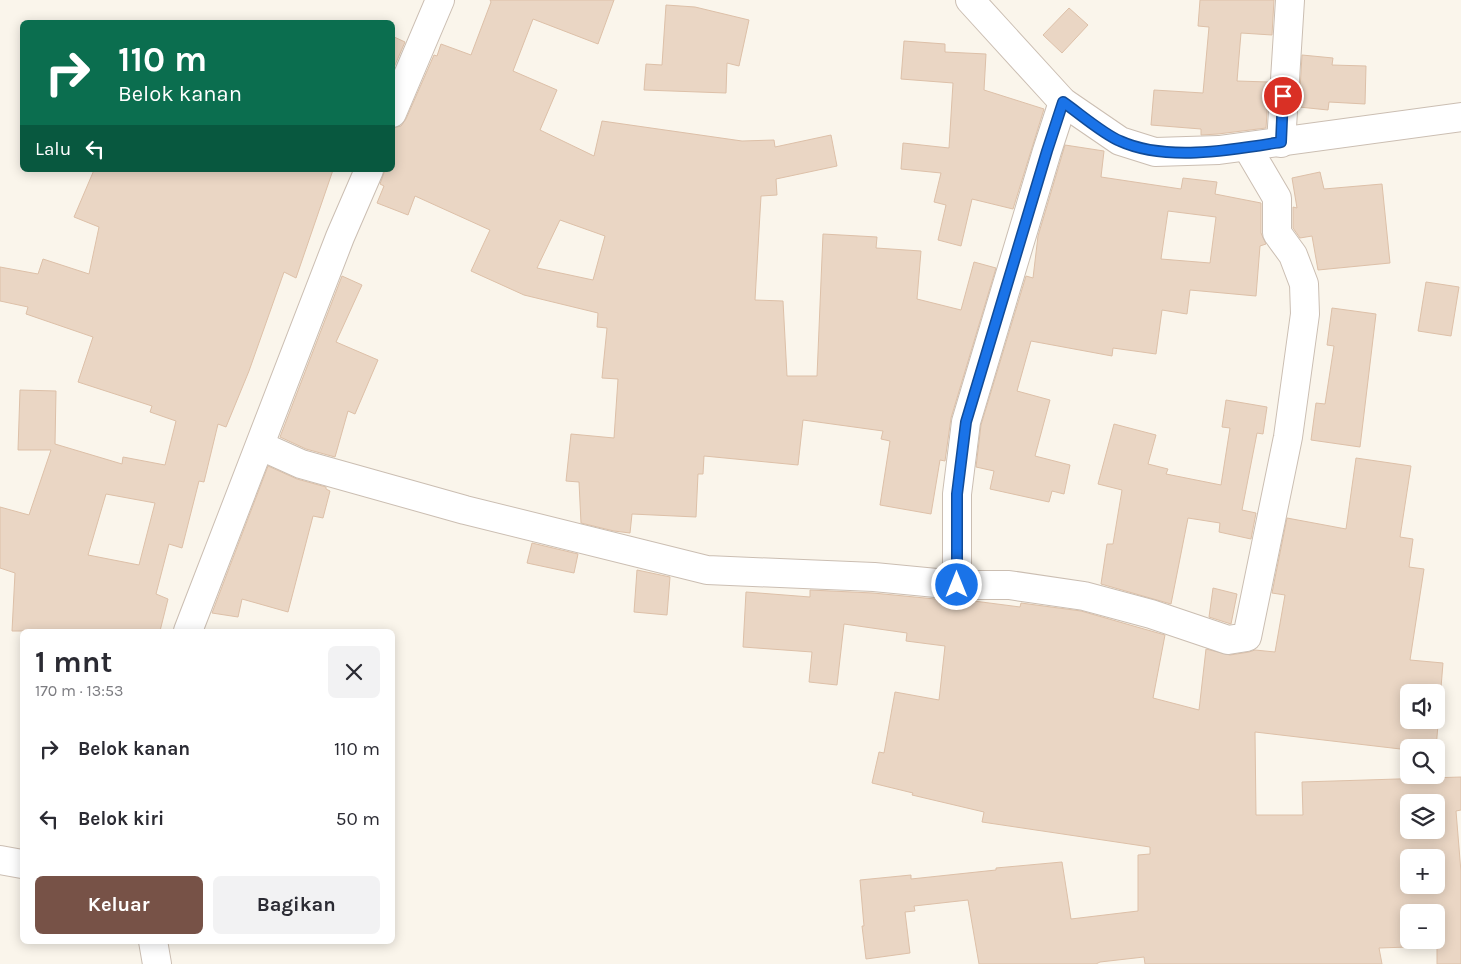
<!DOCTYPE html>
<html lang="id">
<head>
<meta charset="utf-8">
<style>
	body { margin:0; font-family:Karla,sans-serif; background:#f2f2f3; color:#2b2b33; height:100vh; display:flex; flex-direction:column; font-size:19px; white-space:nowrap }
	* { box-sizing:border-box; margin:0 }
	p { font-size:16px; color:#7c7c81 }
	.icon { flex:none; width:28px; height:28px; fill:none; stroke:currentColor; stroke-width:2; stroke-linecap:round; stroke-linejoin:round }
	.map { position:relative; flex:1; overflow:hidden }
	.drawer { position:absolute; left:20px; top:629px; width:375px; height:315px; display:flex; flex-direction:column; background:#fff; border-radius:8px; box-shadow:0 2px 12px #0003 }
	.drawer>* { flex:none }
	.top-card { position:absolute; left:20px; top:20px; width:375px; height:152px; border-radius:8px; box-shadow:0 2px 12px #0003; background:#0b6e4f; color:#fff; overflow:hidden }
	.controls { position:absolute; left:1400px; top:684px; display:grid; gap:10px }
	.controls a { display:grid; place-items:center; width:45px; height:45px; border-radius:8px; background:#fff; box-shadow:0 2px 12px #0003; font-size:25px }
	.pin { position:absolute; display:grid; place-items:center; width:42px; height:42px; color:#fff; margin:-21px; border:2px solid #fff; border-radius:50%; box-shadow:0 1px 5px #0007 }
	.me { position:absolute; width:55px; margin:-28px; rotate:0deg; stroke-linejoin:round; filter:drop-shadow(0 0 4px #0008) }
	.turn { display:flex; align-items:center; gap:18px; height:105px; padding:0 15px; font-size:22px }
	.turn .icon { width:65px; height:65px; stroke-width:2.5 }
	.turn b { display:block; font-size:35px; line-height:42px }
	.then { display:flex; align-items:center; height:48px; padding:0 15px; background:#0003; gap:10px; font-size:19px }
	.round { display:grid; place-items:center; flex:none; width:52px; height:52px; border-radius:8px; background:#f2f2f3 }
	.summary { display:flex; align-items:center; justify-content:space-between; height:85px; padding:0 15px }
	h1 { font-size:30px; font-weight:700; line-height:38px }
	.button { display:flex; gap:10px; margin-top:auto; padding:10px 15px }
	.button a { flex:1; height:58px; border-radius:8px; background:#775247; color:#fff; font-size:20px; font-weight:700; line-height:58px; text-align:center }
	.button a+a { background:#f2f2f3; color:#2b2b33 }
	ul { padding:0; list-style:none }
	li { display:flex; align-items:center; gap:15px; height:70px; padding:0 15px }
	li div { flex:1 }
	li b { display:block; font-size:19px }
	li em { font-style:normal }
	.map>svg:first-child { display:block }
</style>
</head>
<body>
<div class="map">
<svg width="1461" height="964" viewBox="0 0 1461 964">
	<rect width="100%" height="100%" fill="#faf5eb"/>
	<g fill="#ead6c4" stroke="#ddc0a8" fill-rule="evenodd">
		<path d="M490,0H614L598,44L533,19L513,71L557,90L540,130L594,156L602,121L742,141L774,140L775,147L831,135L837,166L776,179L777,195L761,196L755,300L783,301L787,376H817L823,234L877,237L876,248L921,251L917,299L961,310L974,262L996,268L951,418L945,461L940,460L931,514L880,505L890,441L881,439L883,431L803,420L798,465L704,456L703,474H698L696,517L632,514L630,533L614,531L581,523L579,482L566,481L571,434L614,438L618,379L602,378L607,328L597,327L598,313L524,295L471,271L490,230L415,196L408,215L377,203L384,186L380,184L385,170H392V128L401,126L406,119L434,55L437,56L441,44L471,55L491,2ZM560,220L605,236L593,280L537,268Z"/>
		<polygon points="1200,0 1274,0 1272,35 1241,33 1237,81 1269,82 1266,128 1218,134 1201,135 1201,129 1151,125 1154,90 1203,93 1209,27 1198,26"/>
		<polygon points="666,5 695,7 749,20 739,66 727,63 726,93 644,90 646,64 662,65"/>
		<polygon points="1069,8 1088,25 1062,53 1043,35"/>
		<polygon points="392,36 405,42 392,72"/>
		<polygon points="904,41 945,44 945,52 986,54 984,90 1044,109 1013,209 972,199 961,246 938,240 946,205 934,202 941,173 901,169 903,143 949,148 953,83 901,79"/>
		<polygon points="1302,55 1333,58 1332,65 1366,66 1365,104 1329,102 1328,110 1299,107"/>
		<path d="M1065,145L1104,151L1101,177L1181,189L1183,178L1217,182L1215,194L1261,203V233L1266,244L1260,246L1256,296L1190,290L1187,314L1162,310L1156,354L1113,348L1112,356L1031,341L1017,391L1050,400L1035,456L1070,465L1064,494L1052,491L1049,502L990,489L994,471L976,467L981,425L1026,276L1033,278L1038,236ZM1168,211L1216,217L1210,263L1161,259Z"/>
		<path d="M94,170H333L296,278L284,272L249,371L226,427L218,424L204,482L199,481L182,548L169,544L156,594L168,599L160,631H12L15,573L0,568V507L29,515L51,450H18L20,390L56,391L55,444L122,464L123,457L165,465L176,421L150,412L152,406L78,382L93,337L26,314L28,307L0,301V267L38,274L43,259L89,274L99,227L74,217ZM106,494L155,503L139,565L88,555Z"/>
		<polygon points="1320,172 1324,189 1382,184 1390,263 1318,270 1312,236 1300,238 1293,228 1293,207 1297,208 1292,178"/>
		<polygon points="342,276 362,285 336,342 378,360 355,414 348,411 335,457 306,449 280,437"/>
		<polygon points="1426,282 1459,287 1451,336 1418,331"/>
		<polygon points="1332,308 1376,314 1360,447 1311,440 1316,403 1325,404 1334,346 1327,345"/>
		<polygon points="1226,400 1267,407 1263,434 1257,433 1242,510 1256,513 1251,539 1219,532 1220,523 1188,518 1171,604 1101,584 1107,544 1113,544 1122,490 1098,484 1114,424 1156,435 1148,464 1168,469 1166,474 1221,485 1230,428 1222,427"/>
		<path d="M1356,458L1411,466L1400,537L1413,539L1409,567L1424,569L1410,660L1443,663L1436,749V748H1409V750L1255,732L1256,815H1303L1302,782L1461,777V810L1456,811L1461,872V964H1437V946L1379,948L1382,964H1145L1144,957L1100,962L1096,964H979L968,900L914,906L915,911L905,912L910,953L866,959L862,926H864L860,880L911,875V879L996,870V868L1062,862L1071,919L1138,911V855L1150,854V847L982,822L984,812L912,795L913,793L872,783L879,752L884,753L895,692L939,700L945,646L906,641L907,633L844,624L837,685L809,682L812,652L743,647L746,592L810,597V590L873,593L956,601H974L1020,607L1021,603L1081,611L1165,635L1153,698L1199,710L1206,649L1230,655L1249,652L1255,650L1275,652L1285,595L1272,593L1287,518L1346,529ZM1409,692H1436V720H1409ZM1409,802H1436V830H1409ZM1409,858H1436V885H1409ZM1409,912H1436V940H1409Z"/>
		<polygon points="268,466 297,479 326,487 326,489 330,491 323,518 313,516 288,612 242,599 238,617 212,613"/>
		<polygon points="532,543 578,554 574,573 527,563"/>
		<polygon points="637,570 670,577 667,615 634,612"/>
		<polygon points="1213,588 1237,594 1231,624 1209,617"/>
	</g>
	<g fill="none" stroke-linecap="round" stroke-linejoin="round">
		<defs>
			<g id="minor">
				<polyline points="970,0 1063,102 1120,141 1155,152 1219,150 1461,117"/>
				<polyline points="392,113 440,0"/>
				<polyline points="1281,143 1290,0"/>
				<polyline points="261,446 301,464 465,510 707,570 874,577 957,585 1009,585 1084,596 1151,614 1228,640 1247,637 1288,437 1305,314 1304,284 1293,255 1277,233 1277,198 1247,147"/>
				<polyline points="957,585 957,494 966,422 1047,151 1063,102"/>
				<polyline points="188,631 340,237 369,170"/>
				<polyline points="0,860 22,864"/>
				<polyline points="153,941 157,964"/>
			</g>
		</defs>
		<use href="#minor" stroke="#cbbeb2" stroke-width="30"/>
		<use href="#minor" stroke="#fff" stroke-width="28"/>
	</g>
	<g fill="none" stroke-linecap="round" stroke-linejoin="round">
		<defs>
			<path id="route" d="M957,585V494L966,422L1047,151L1063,102C1079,113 1103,134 1120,141C1166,162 1232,150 1281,142L1283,96"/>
		</defs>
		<use href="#route" stroke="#114b97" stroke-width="12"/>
		<use href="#route" stroke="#1a73e8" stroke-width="9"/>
	</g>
</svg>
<div class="controls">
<a><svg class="icon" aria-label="sound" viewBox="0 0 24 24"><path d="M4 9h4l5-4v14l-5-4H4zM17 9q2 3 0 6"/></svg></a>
<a><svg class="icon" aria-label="search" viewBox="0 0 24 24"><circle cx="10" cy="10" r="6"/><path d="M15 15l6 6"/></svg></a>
<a><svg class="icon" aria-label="layers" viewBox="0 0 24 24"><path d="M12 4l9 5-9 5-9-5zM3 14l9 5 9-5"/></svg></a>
<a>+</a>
<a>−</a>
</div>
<div class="pin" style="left:1283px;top:96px;background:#d93025"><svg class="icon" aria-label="arrive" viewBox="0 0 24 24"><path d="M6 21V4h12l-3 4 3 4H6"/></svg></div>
<svg class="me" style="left:957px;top:585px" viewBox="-20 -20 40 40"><circle r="17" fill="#1a73e8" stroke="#fff" stroke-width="3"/><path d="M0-11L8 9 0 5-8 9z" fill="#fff"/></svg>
<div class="top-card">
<div class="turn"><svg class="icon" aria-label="right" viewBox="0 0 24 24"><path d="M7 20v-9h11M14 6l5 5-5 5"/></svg><div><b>110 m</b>Belok kanan</div></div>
<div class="then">Lalu<svg class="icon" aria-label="left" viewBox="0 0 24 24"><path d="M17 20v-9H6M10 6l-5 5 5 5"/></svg></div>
</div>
<section class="drawer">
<div class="summary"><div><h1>1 mnt</h1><p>170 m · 13:53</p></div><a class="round"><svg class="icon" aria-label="close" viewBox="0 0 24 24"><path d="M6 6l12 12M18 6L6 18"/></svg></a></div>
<ul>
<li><svg class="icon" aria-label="right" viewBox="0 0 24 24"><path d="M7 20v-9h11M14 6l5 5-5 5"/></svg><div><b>Belok kanan</b></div><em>110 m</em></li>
<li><svg class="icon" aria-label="left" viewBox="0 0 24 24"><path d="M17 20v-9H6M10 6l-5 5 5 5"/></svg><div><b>Belok kiri</b></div><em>50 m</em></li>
</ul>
<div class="button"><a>Keluar</a><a>Bagikan</a></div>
</section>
</div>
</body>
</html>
